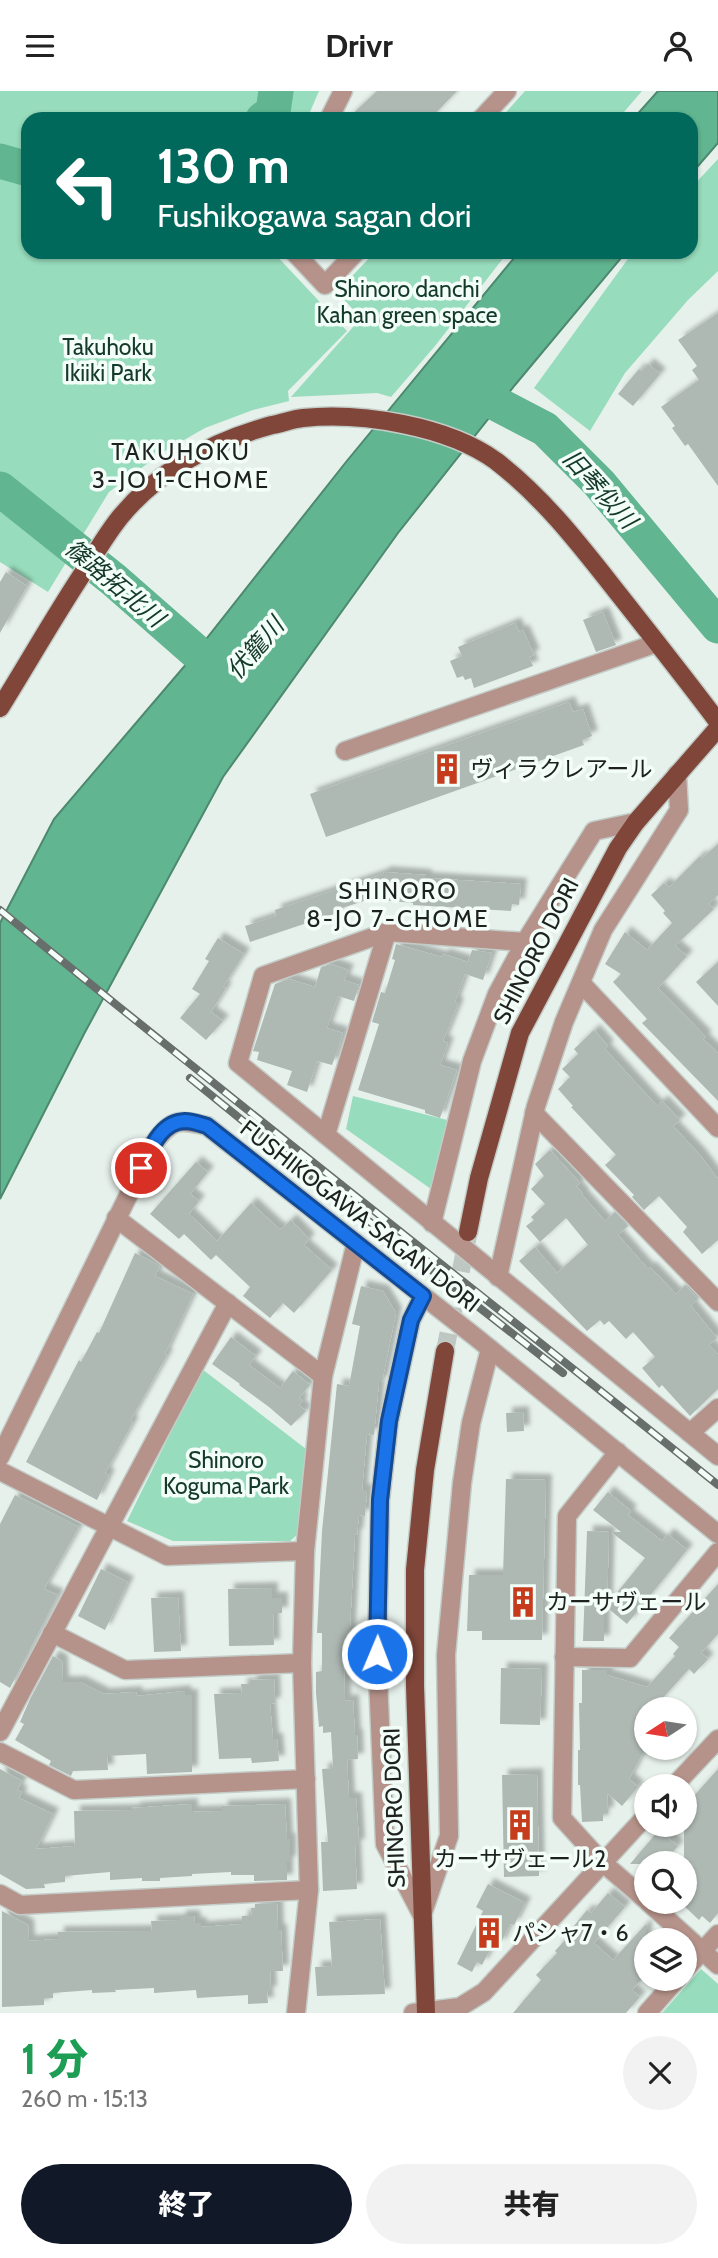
<!DOCTYPE html>
<html lang="ja">
<head>
<meta charset="utf-8">
<style>
	body { margin:0; font-family:Cabin,"Noto Sans JP",sans-serif; background:#f2f2f2; color:#222; height:100vh; display:flex; flex-direction:column; font-size:26px; white-space:nowrap }
	* { box-sizing:border-box; margin:0 }
	p { font-size:23px; color:#767676 }
	.icon { flex:none; width:38px; height:38px; fill:none; stroke:currentColor; stroke-width:2; stroke-linecap:round; stroke-linejoin:round }
	.map { position:relative; height:1922px; overflow:hidden }
	.side { display:flex; flex-direction:column; background:#fff; flex:1 }
	.side>* { flex:none }
	.hud { position:absolute; left:21px; top:21px; width:677px; height:147px; border-radius:21px; box-shadow:0 2px 5px #0004; background:#00695c; color:#fff; overflow:hidden }
	.needle { width:46px; rotate:258deg }
	.fabs { position:absolute; left:634px; top:1606px; display:grid; gap:14px }
	.fabs a { display:grid; place-items:center; width:63px; height:63px; border-radius:50%; background:#fff; box-shadow:0 2px 5px #0004; font-size:35px }
	.pin { position:absolute; display:grid; place-items:center; width:60px; height:60px; color:#fff; margin:-30px; border:4px solid #fff; border-radius:50%; box-shadow:0 2px 7px #0007 }
	.me { position:absolute; width:77px; margin:-38px; rotate:1deg; stroke-linejoin:round; filter:drop-shadow(0 0 5px #0008) }
	.turn { display:flex; align-items:center; gap:24px; height:147px; padding:0 21px; font-size:32px }
	.turn .icon { width:91px; height:91px; stroke-width:2.5 }
	.turn b { display:block; font-size:49px; line-height:60px }
	.round { display:grid; place-items:center; flex:none; width:74px; height:74px; border-radius:37px; background:#f2f2f2 }
	.headline { display:flex; align-items:center; justify-content:space-between; height:119px; padding:0 21px }
	h1 { font-size:42px; font-weight:800; line-height:52px; color:#1e9e55 }
	.cta { display:flex; gap:14px; margin-top:auto; padding:14px 21px }
	.cta a { flex:1; height:80px; border-radius:42px; background:#111827; color:#fff; font-size:28px; font-weight:800; line-height:80px; text-align:center }
	.cta a+a { background:#f2f2f2; color:#222 }
	header { display:flex; justify-content:space-between; align-items:center; height:91px; padding:0 21px; background:#fff; font-size:32px; font-weight:800 }
	.map>svg:first-child { display:block }
</style>
</head>
<body>
<header><svg class="icon" aria-label="menu" viewBox="0 0 24 24"><path d="M4 6h16M4 12h16M4 18h16"/></svg>Drivr<svg class="icon" aria-label="person" viewBox="0 0 24 24"><circle cx="12" cy="8" r="4"/><path d="M4 21q1-7 8-7t8 7"/></svg></header>
<div class="map">
<svg width="718" height="1922" viewBox="0 0 718 1922">
	<defs>
		<filter id="shadow"><feDropShadow dx="6" dy="-6" stdDeviation="2" flood-color="#0004"/></filter>
	</defs>
	<rect width="100%" height="100%" fill="#e7f1ec"/>
	<g fill="#97dcbc">
		<polygon points="0,0 319,0 307,28 28,28 28,161 273,161 347,240 288,300 289,310 253,319 205,337 163,361 109,401 48,501 0,471"/>
		<polygon points="525,0 642,0 618,28 500,28"/>
		<polygon points="718,68 718,180 688,209 625,282 590,340 534,297 633,161 691,161 691,97"/>
		<polygon points="375,161 508,161 435,255 391,306 377,302 291,306 361,227 337,201"/>
		<polygon points="353,1005 447,1029 431,1098 346,1038"/>
		<polygon points="202,1278 306,1358 298,1443 290,1450 173,1450 127,1430"/>
		<polygon points="701,1878 718,1893 718,1922 662,1922"/>
	</g>
	<g fill="#61b591" stroke="#4d896f" stroke-width="2">
		<polygon points="658,0 718,0 718,52 691,83 691,28 633,28"/>
		<polygon points="519,161 626,161 515,294 398,442 223,686 84,943 0,1108 0,832 54,728 188,571 346,371"/>
	</g>
	<g fill="none" stroke-linecap="round" stroke-linejoin="round">
		<g stroke="#61b591" stroke-width="35">
			<polyline points="263,28 273,21 276,0"/>
			<polyline points="0,70 28,78"/>
			<polyline points="454,300 495,312 545,338 599,392 718,535"/>
			<polyline points="0,398 114,489 227,588"/>
		</g>
	</g>
	<g fill="#afb9b4" filter="url(#shadow)">
		<polygon points="377,0 457,0 430,28 347,28"/>
		<polygon points="718,222 718,395 688,353 685,355 672,337 675,335 661,316 699,289 692,279 697,275 678,249"/>
		<polygon points="648,273 660,283 633,315 618,303 639,278 642,280"/>
		<polygon points="6,481 27,495 0,542 0,491"/>
		<polygon points="603,521 616,554 596,561 583,529"/>
		<polygon points="515,532 519,541 523,539 534,564 529,566 533,575 474,597 471,587 465,589 463,585 457,587 450,570 462,565 458,556"/>
		<polygon points="569,611 573,621 583,618 592,645 582,649 584,654 326,746 310,703"/>
		<polygon points="718,753 718,804 709,813 714,818 675,855 687,865 658,897 706,946 703,948 718,962 718,1010 642,932 647,928 613,891 621,883 605,873 625,841 647,859 672,832 663,822 665,820 651,804 664,792 669,796 700,765 702,767"/>
		<polygon points="384,781 426,784 426,787 521,793 519,814 512,813 511,820 413,814 413,812 370,808 339,818 340,821 250,851 245,835 276,825 275,819 383,783"/>
		<polygon points="218,847 244,863 223,896 226,897 211,921 223,930 206,949 180,927 200,903 192,898 209,870 205,868"/>
		<polygon points="396,853 442,866 443,863 468,871 472,859 492,862 483,889 465,883 455,911 458,913 443,950 448,952 440,974 457,979 440,1027 425,1022 425,1019 358,999 379,933 372,931 381,901 385,902 395,869 392,868"/>
		<polygon points="718,871 718,915 696,891"/>
		<polygon points="331,873 348,879 344,889 359,894 354,910 338,905 327,937 343,942 339,955 332,974 317,970 307,1001 287,994 292,980 257,969 259,961 253,960 275,893 289,888 315,896 321,876"/>
		<polygon points="594,939 608,955 605,958 657,1015 662,1010 680,1029 673,1035 700,1064 718,1088 718,1149 702,1163 683,1141 687,1136 659,1105 644,1119 632,1106 634,1104 605,1074 616,1064 571,1016 573,1015 558,998 570,986 562,978 578,963 574,958"/>
		<polygon points="550,1059 580,1092 576,1095 583,1103 582,1104 605,1130 615,1121 628,1135 618,1144 648,1178 650,1176 676,1203 685,1194 698,1208 691,1215 717,1247 709,1254 718,1263 718,1298 690,1325 662,1294 659,1297 642,1277 655,1266 633,1241 626,1248 609,1230 604,1234 600,1229 587,1240 519,1170 535,1156 557,1182 588,1154 566,1127 540,1151 526,1135 534,1129 531,1126 545,1113 531,1098 544,1085 535,1073"/>
		<polygon points="196,1071 208,1081 190,1103 199,1110 189,1123 217,1150 251,1112 278,1137 281,1138 291,1129 309,1148 304,1154 332,1179 294,1222 283,1212 270,1227 243,1205 250,1196 216,1164 211,1169 184,1143 179,1148 150,1123"/>
		<polygon points="135,1162 160,1175 155,1185 193,1203 165,1263 167,1264 130,1330 133,1331 105,1382 109,1384 97,1409 26,1371 79,1269 81,1271 97,1241 99,1242"/>
		<polygon points="361,1195 383,1200 396,1222 382,1291 379,1291 374,1344 367,1343 362,1399 367,1399 365,1425 359,1424 357,1444 355,1443 349,1554 360,1554 360,1576 344,1576 345,1610 353,1609 355,1644 357,1644 358,1668 347,1669 349,1707 356,1707 358,1735 359,1754 355,1754 357,1798 323,1800 321,1751 328,1751 322,1678 333,1677 331,1641 323,1642 323,1635 319,1636 316,1602 316,1581 322,1580 322,1542 317,1542 322,1440 337,1293 349,1295 360,1235 352,1233"/>
		<polygon points="231,1246 256,1265 249,1274 280,1297 293,1280 310,1294 299,1307 303,1310 299,1314 306,1320 291,1335 269,1316 239,1294 240,1293 212,1273"/>
		<polygon points="523,1321 524,1340 507,1341 506,1322"/>
		<polygon points="506,1388 546,1389 542,1549 482,1549 482,1540 467,1540 469,1484 503,1484"/>
		<polygon points="608,1401 631,1420 628,1424 662,1450 668,1443 687,1459 627,1533 604,1514 604,1550 583,1550 587,1440 609,1441 607,1514 645,1467 611,1441 621,1441 593,1419"/>
		<polygon points="15,1404 79,1436 44,1498 58,1504 10,1597 0,1591 0,1433"/>
		<polygon points="101,1478 128,1491 105,1539 78,1525"/>
		<polygon points="718,1493 718,1543 701,1562 708,1568 694,1583 689,1578 652,1619 646,1619 646,1656 629,1688 638,1696 622,1715 607,1702 608,1722 603,1722 603,1730 582,1731 580,1694 578,1694 578,1659 580,1659 579,1612 582,1612 582,1579 607,1579 607,1584 647,1596 675,1565 673,1563 679,1556 669,1547"/>
		<polygon points="272,1497 272,1507 282,1507 282,1522 273,1522 274,1554 229,1555 228,1498"/>
		<polygon points="178,1506 181,1560 154,1561 151,1507"/>
		<polygon points="53,1565 62,1570 63,1591 80,1591 104,1603 136,1601 137,1605 185,1600 185,1604 192,1604 192,1681 147,1683 146,1663 107,1665 108,1679 73,1680 71,1685 49,1674 51,1670 15,1649 24,1633 20,1631 30,1608"/>
		<polygon points="501,1577 542,1578 540,1634 500,1633"/>
		<polygon points="274,1588 275,1612 270,1613 273,1648 277,1648 279,1670 252,1672 251,1667 219,1668 214,1603 242,1602 241,1593 251,1593 251,1589"/>
		<polygon points="0,1678 22,1690 17,1699 22,1701 19,1707 53,1723 36,1758 75,1755 74,1720 136,1719 132,1717 192,1713 192,1721 222,1720 222,1715 285,1713 287,1748 290,1748 290,1771 287,1771 287,1789 254,1790 254,1784 231,1784 231,1781 192,1783 192,1785 160,1787 160,1790 142,1790 142,1787 110,1789 110,1781 65,1785 65,1791 44,1793 45,1797 26,1798 0,1783"/>
		<polygon points="718,1678 718,1822 710,1832 702,1825 699,1829 684,1815 684,1792 693,1783 684,1775 684,1716"/>
		<polygon points="537,1683 539,1785 504,1786 502,1684"/>
		<polygon points="659,1739 678,1755 662,1773 630,1773"/>
		<polygon points="488,1793 525,1812 514,1834 510,1833 500,1854 494,1851 482,1874 477,1871 472,1881 457,1873 483,1820 476,1816"/>
		<polygon points="608,1802 625,1816 594,1852 613,1869 646,1833 646,1883 632,1899 640,1906 626,1922 513,1922 541,1889 536,1884 557,1862 555,1860 575,1838 573,1836 587,1819 591,1822"/>
		<polygon points="277,1812 278,1839 281,1839 283,1880 270,1880 271,1901 267,1901 268,1912 248,1913 248,1904 197,1907 196,1899 154,1902 154,1897 115,1899 116,1901 92,1902 92,1899 53,1902 53,1907 44,1907 44,1914 2,1916 2,1820 28,1834 29,1850 58,1848 58,1841 152,1840 151,1830 180,1829 180,1825 194,1825 195,1832 201,1832 201,1836 242,1833 242,1825 252,1824 251,1817 255,1817 255,1813"/>
		<polygon points="380,1828 385,1903 317,1905 315,1876 332,1875 329,1831"/>
	</g>
	<g fill="none" stroke-linecap="round" stroke-linejoin="round">
		<polyline stroke="#bfc7c3" stroke-width="18" stroke-dasharray="18 9" stroke-linecap="butt" points="445,1260 468,1144"/>
		<defs>
			<g id="minor">
				<polyline points="329,28 343,0"/>
				<polyline points="481,28 507,0"/>
				<polyline points="294,161 325,194 356,161"/>
				<polyline points="345,660 657,552"/>
				<polyline points="525,851 387,841 263,885 238,972 718,1365"/>
				<polyline points="581,892 718,1037"/>
				<polyline points="534,1022 718,1211"/>
				<polyline points="326,1044 387,841"/>
				<polyline points="116,1127 323,1285"/>
				<polyline points="432,1132 472,970 497,903 525,851 594,740 636,731"/>
				<polyline points="498,1186 536,1015 564,931 603,839 679,719 677,683"/>
				<polyline points="423,1205 411,1229 389,1330 380,1409 377,1563 385,1753 422,1824 449,1745 446,1564 462,1392 471,1332 490,1258"/>
				<polyline points="690,1342 718,1317"/>
				<polyline points="618,1361 567,1425 562,1727 602,1771 646,1809"/>
				<path d="M0,1366L154,1052C172,1028 178,1028 207,1035L478,1248L718,1443"/>
				<polyline points="0,1380 167,1465 305,1460"/>
				<polyline points="52,1542 125,1579 302,1572"/>
				<polyline points="564,1566 630,1567 718,1461"/>
				<polyline points="0,1641 228,1212"/>
				<polyline points="0,1661 74,1699 306,1688"/>
				<polyline points="673,1696 718,1648"/>
				<polyline points="0,1803 20,1814 309,1799"/>
				<polyline points="648,1811 718,1874"/>
				<polyline points="684,1880 718,1843"/>
				<polyline points="296,1922 309,1799 302,1572 305,1460 323,1285 356,1152"/>
				<polyline points="413,1922 460,1916 484,1901 646,1725"/>
				<polyline points="647,1922 677,1888"/>
			</g>
			<g id="major">
				<path d="M0,617C28,572 54,526 83,482C95,463 107,442 121,425C161,377 213,350 272,334C283,332 293,328 303,327C361,321 448,335 496,370C544,407 580,454 617,501C651,544 685,587 718,631"/>
				<polyline points="468,1141 479,1087 520,942 618,757 636,731 718,637"/>
				<polyline points="426,1922 415,1595 415,1479 425,1379 445,1260"/>
			</g>
		</defs>
		<use href="#minor" stroke="#c3ccc7" stroke-width="21"/>
		<use href="#major" stroke="#c3ccc7" stroke-width="21"/>
		<use href="#minor" stroke="#b5928a" stroke-width="18"/>
		<use href="#major" stroke="#804639" stroke-width="18"/>
		<defs>
			<g id="rail">
				<path d="M0,819C237,1014 479,1201 718,1394"/>
				<polyline points="190,987 306,1081 563,1282"/>
			</g>
		</defs>
		<use href="#rail" stroke="#686e6b" stroke-width="8"/>
		<use href="#rail" stroke="#f4fef9" stroke-width="5" stroke-dasharray="16" stroke-linecap="butt"/>
	</g>
	<g fill="none" stroke-linecap="round" stroke-linejoin="round">
		<defs>
			<path id="route" d="M141,1077C151,1058 160,1031 185,1030C192,1030 200,1033 207,1035L423,1205L411,1229L389,1330L380,1409L377,1563"/>
		</defs>
		<use href="#route" stroke="#114b97" stroke-width="18"/>
		<use href="#route" stroke="#1a73e8" stroke-width="12"/>
	</g>
	<defs>
		<symbol id="building-bare" viewBox="-9 -9 18 18"><path d="M-4-6H4V6H1V3H-1V6H-4ZM-2.5-4.3h1.7v1.8h-1.7ZM.8-4.3h1.7v1.8H.8ZM-2.5-1h1.7V.8h-1.7ZM.8-1h1.7V.8H.8Z" fill="#c53b1b" stroke="#f4fef9" stroke-width="2.5" paint-order="stroke"/></symbol>
	</defs>
	<g fill-rule="evenodd">
		<use href="#building-bare" x="425" y="656" width="44" height="44"/>
		<use href="#building-bare" x="501" y="1489" width="44" height="44"/>
		<use href="#building-bare" x="498" y="1712" width="44" height="44"/>
		<use href="#building-bare" x="467" y="1820" width="44" height="44"/>
	</g>
	<g text-anchor="middle" dominant-baseline="central" stroke-width="7" stroke-linejoin="round" paint-order="stroke">
		<g font-size="23" fill="#143a2a" stroke="#f4fef9">
			<text x="407" y="198">Shinoro danchi<tspan x="407" dy="26">Kahan green space</tspan></text>
			<text x="108" y="256">Takuhoku<tspan x="108" dy="26">Ikiiki Park</tspan></text>
			<text x="226" y="1369">Shinoro<tspan x="226" dy="26">Koguma Park</tspan></text>
		</g>
		<g font-size="23" fill="#1d211f" stroke="#f4fef9" text-anchor="start">
			<text x="470" y="678">ヴィラクレアール</text>
			<text x="546" y="1511">カーサヴェール</text>
			<text x="520" y="1768" text-anchor="middle">カーサヴェール2</text>
			<text x="512" y="1842">パシャ7・6</text>
		</g>
		<g font-size="23" fill="#1d211f" stroke="#f4fef9">
			<text transform="translate(536 860) rotate(-63)">SHINORO DORI</text>
			<text transform="translate(360 1125) rotate(38)">FUSHIKOGAWA SAGAN DORI</text>
			<text transform="translate(394 1717) rotate(-92)">SHINORO DORI</text>
		</g>
		<g font-size="24" letter-spacing="2" fill="#1d211f" stroke="#f4fef9">
			<text x="181" y="360">TAKUHOKU<tspan x="181" dy="28">3-JO 1-CHOME</tspan></text>
			<text x="398" y="799">SHINORO<tspan x="398" dy="28">8-JO 7-CHOME</tspan></text>
		</g>
		<g font-size="24" font-style="italic" fill="#133929" stroke="#f4fef9">
			<text transform="translate(600 398) rotate(48)">旧琴似川</text>
			<text transform="translate(115 492) rotate(40)">篠路拓北川</text>
			<text transform="translate(255 557) rotate(-49)">伏籠川</text>
		</g>
	</g>
</svg>
<div class="fabs">
<a><svg class="needle" viewBox="-14 -14 28 28"><path d="M0-13l5 13h-10z" fill="#e53935"/><path d="M0 13l5-13h-10z" fill="#767676"/></svg></a>
<a><svg class="icon" aria-label="sound" viewBox="0 0 24 24"><path d="M4 9h4l5-4v14l-5-4H4zM17 9q2 3 0 6"/></svg></a>
<a><svg class="icon" aria-label="search" viewBox="0 0 24 24"><circle cx="10" cy="10" r="6"/><path d="M15 15l6 6"/></svg></a>
<a><svg class="icon" aria-label="layers" viewBox="0 0 24 24"><path d="M12 4l9 5-9 5-9-5zM3 14l9 5 9-5"/></svg></a>
</div>
<div class="pin" style="left:141px;top:1077px;background:#d93025"><svg class="icon" aria-label="arrive" viewBox="0 0 24 24"><path d="M6 21V4h12l-3 4 3 4H6"/></svg></div>
<svg class="me" style="left:377px;top:1563px" viewBox="-20 -20 40 40"><circle r="17" fill="#1a73e8" stroke="#fff" stroke-width="3"/><path d="M0-11L8 9 0 5-8 9z" fill="#fff"/></svg>
<div class="hud">
<div class="turn"><svg class="icon" aria-label="left" viewBox="0 0 24 24"><path d="M17 20v-9H6M10 6l-5 5 5 5"/></svg><div><b>130 m</b>Fushikogawa sagan dori</div></div>
</div>
</div>
<section class="side">
<div class="headline"><div><h1>1 分</h1><p>260 m · 15:13</p></div><a class="round"><svg class="icon" aria-label="close" viewBox="0 0 24 24"><path d="M6 6l12 12M18 6L6 18"/></svg></a></div>
<div class="cta"><a>終了</a><a>共有</a></div>
</section>
</body>
</html>
